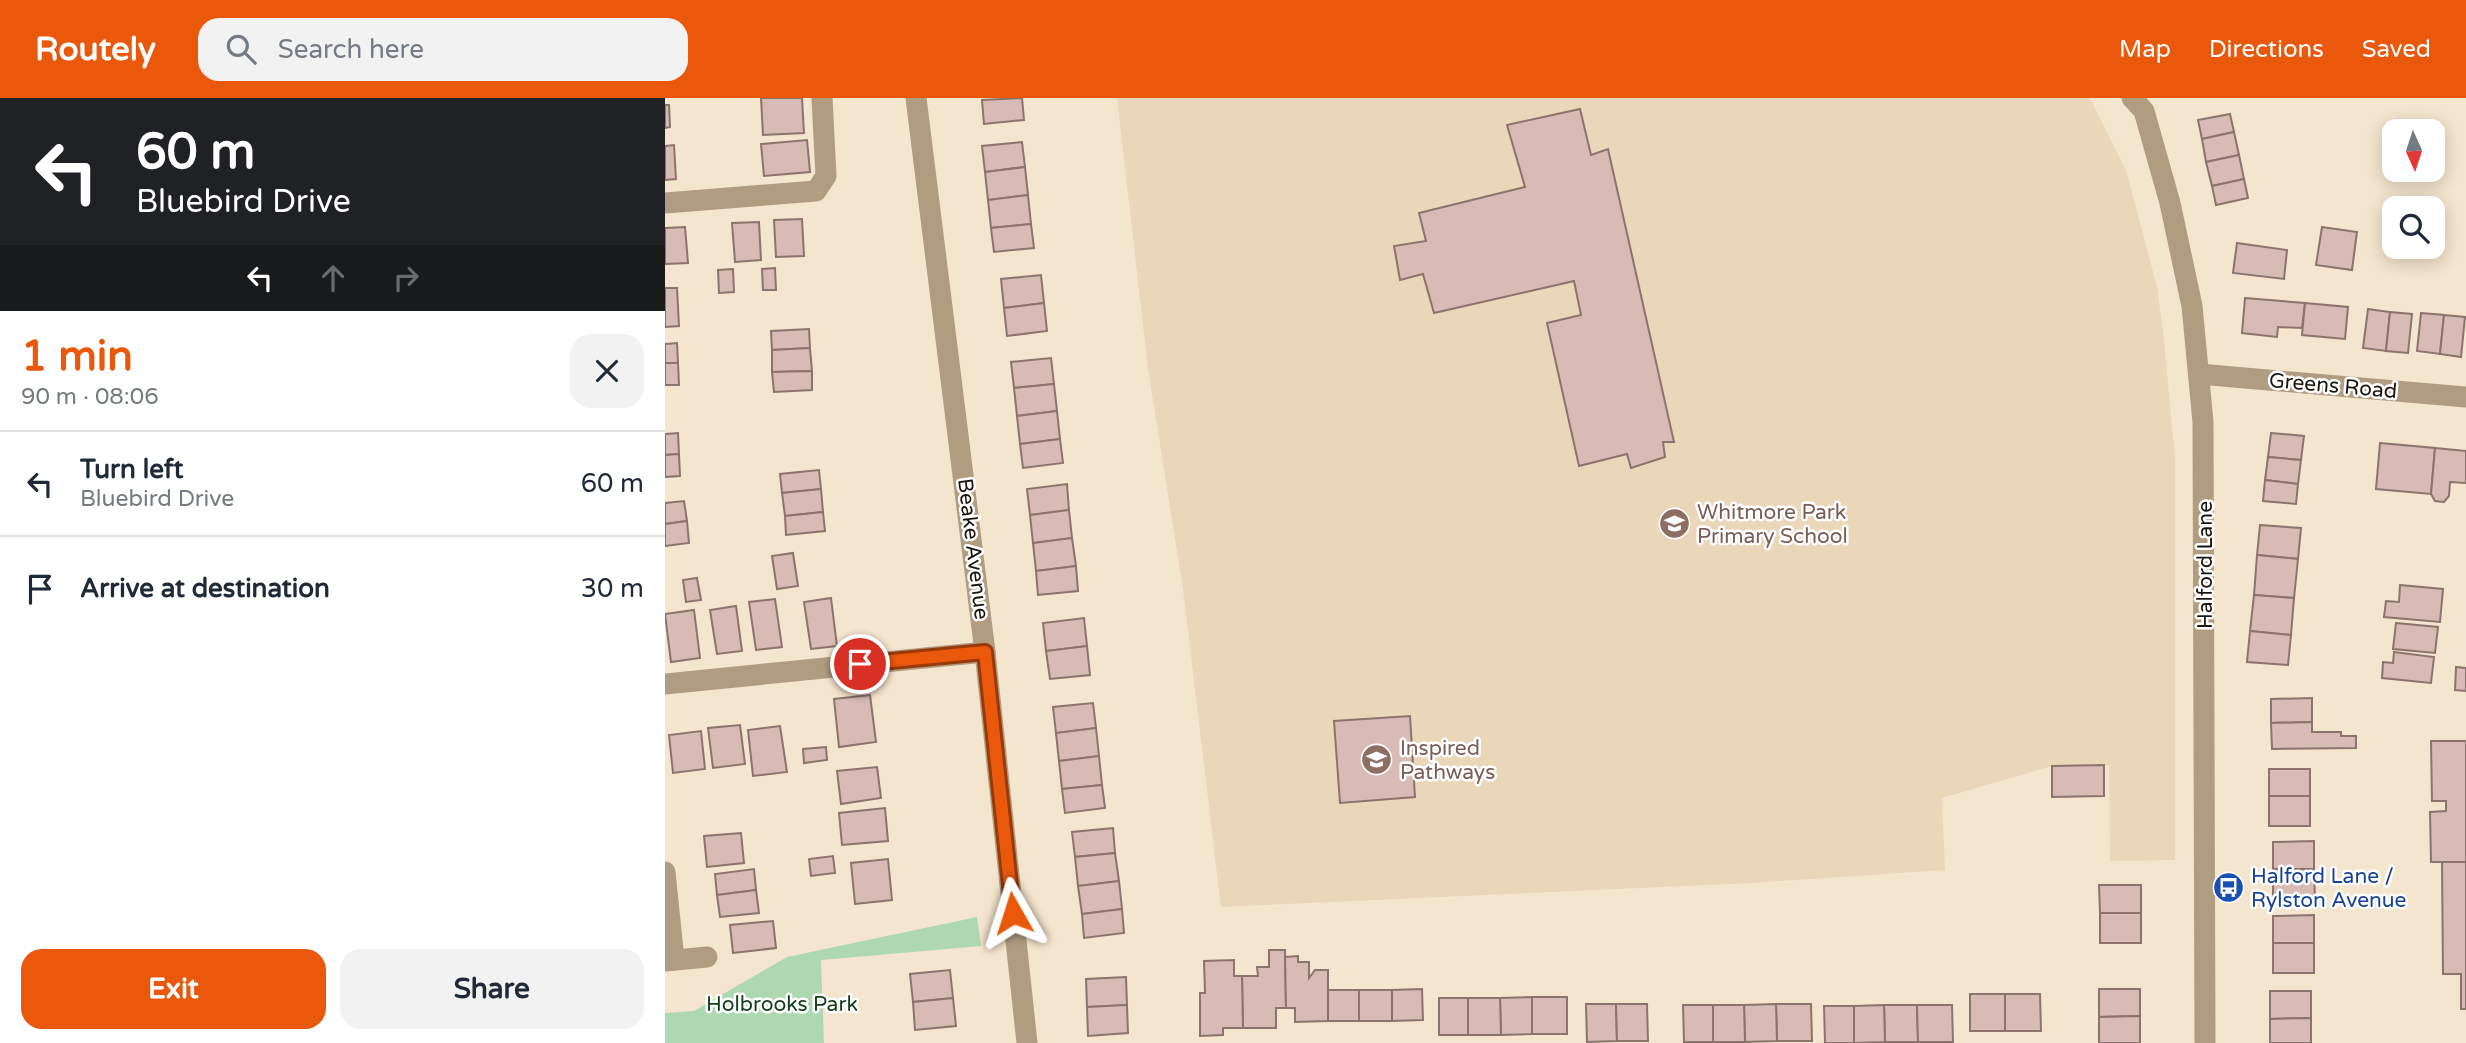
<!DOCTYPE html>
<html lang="en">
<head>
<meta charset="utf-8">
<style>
	body { margin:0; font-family:"Varela Round",sans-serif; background:#f2f2f3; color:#1f2937; height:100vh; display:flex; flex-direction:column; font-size:26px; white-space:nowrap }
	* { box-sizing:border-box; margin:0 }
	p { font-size:23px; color:#747a83 }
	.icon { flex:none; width:38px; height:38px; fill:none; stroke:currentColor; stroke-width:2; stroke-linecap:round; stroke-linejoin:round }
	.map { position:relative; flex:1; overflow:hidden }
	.side { display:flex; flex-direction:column; background:#fff; width:665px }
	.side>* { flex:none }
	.hud { background:#202124; color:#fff; overflow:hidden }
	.needle { width:46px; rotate:177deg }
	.fabs { position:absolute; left:1717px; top:21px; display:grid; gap:14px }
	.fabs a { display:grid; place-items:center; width:63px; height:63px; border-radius:14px; background:#fff; box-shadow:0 4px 18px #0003; font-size:35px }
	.pin { position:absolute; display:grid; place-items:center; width:60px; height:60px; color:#fff; margin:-30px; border:4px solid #fff; border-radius:50%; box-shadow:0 2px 7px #0007 }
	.me { position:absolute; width:77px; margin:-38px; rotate:354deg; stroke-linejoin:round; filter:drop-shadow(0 0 5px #0008) }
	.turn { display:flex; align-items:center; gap:24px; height:147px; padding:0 21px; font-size:32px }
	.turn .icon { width:91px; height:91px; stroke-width:2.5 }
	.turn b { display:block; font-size:49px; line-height:60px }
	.lanes { display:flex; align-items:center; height:66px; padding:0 21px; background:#0003; justify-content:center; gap:35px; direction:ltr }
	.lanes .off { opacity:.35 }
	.round { display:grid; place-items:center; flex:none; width:74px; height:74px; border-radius:21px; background:#f2f2f3 }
	.headline { display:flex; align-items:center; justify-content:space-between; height:119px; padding:0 21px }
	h1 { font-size:42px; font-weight:700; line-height:52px; color:#ea580c }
	.action { display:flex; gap:14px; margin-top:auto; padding:14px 21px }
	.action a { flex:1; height:80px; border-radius:21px; background:#ea580c; color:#fff; font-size:28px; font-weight:700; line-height:80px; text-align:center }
	.action a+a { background:#f2f2f3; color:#1f2937 }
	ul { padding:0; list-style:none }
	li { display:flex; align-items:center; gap:21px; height:105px; padding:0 21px; border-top:2px solid #e0e1e3 }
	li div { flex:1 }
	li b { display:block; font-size:26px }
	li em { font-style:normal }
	header { display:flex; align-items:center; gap:42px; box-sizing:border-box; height:98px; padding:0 35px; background:#ea580c; color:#fff }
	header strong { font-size:33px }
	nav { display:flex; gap:38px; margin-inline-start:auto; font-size:24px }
	.search { width:490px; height:63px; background:#f2f2f3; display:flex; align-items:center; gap:18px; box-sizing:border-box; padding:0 24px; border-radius:21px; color:#747a83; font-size:26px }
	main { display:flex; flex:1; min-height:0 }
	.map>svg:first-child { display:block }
</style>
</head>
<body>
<header>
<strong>Routely</strong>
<div class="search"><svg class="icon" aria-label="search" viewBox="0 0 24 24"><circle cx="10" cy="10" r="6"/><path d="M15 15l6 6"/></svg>Search here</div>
<nav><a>Map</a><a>Directions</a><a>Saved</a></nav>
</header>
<main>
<section class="side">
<div class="hud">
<div class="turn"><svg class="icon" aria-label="left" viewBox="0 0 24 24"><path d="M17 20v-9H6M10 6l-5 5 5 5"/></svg><div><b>60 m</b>Bluebird Drive</div></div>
<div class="lanes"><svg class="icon" aria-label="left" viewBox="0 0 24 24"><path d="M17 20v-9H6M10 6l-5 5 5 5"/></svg><svg class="icon off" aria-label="ahead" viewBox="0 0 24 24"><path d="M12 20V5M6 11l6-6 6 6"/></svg><svg class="icon off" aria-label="right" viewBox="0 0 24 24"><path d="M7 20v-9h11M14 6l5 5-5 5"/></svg></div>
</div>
<div class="headline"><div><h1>1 min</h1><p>90 m · 08:06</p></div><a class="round"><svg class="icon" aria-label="close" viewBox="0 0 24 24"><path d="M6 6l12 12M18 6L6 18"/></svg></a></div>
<ul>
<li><svg class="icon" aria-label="left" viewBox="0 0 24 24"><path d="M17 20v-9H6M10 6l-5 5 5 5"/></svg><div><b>Turn left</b><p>Bluebird Drive</p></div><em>60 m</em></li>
<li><svg class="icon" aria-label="arrive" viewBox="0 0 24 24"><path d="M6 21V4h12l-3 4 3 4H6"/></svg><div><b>Arrive at destination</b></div><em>30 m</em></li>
</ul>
<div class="action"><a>Exit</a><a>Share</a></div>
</section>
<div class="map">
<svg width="1801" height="945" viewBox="0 0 1801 945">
	<rect width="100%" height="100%" fill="#f4e5ce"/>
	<polygon fill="#ead7ba" points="452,0 1425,0 1461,72 1492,189 1498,233 1510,360 1510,762 1445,763 1444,667 1387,668 1277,700 1280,772 1087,785 556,809 518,491 483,271"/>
	<polygon fill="#aed9b0" points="312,819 316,848 156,862 159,945 0,945 0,915 29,913 122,859"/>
	<g fill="#d7bbb4" stroke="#8d736d" stroke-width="2">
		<polygon points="96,0 137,0 139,35 98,37"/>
		<polygon points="357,0 359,22 319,26 317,2"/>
		<polygon points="0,7 4,7 5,29 0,30"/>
		<polygon points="915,11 926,57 943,51 1009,344 998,344 1000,359 966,370 962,356 914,368 882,225 916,217 909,183 769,215 758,176 735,182 729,148 761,143 754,115 860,89 842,27"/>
		<polygon points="1565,16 1569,34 1537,41 1533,22"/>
		<polygon points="1569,34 1574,57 1541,64 1537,41"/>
		<polygon points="142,42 145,74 99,78 96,46"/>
		<polygon points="357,44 360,69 320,74 317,48"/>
		<polygon points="9,47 11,81 0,82 0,48"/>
		<polygon points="1574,57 1579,81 1547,88 1541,64"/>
		<polygon points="360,69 363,97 323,102 320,74"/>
		<polygon points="1579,81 1583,100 1551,107 1547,88"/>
		<polygon points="363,97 366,126 326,130 323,102"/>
		<polygon points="137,121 139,158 111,159 109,122"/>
		<polygon points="94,124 96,162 70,164 67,125"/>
		<polygon points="366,126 369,150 329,154 326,130"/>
		<polygon points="20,129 23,165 0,166 0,130"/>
		<polygon points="1657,129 1692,134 1687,172 1651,167"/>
		<polygon points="1572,145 1622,152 1619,181 1568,175"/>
		<polygon points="110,170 111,192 98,192 97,171"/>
		<polygon points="68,171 69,194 54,195 53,172"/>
		<polygon points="376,177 379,205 339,210 336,181"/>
		<polygon points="0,190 12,190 14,228 0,229"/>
		<polygon points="1580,200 1640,205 1637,230 1613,229 1612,239 1577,235"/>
		<polygon points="379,205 382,233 342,238 339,210"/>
		<polygon points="1640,205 1683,209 1680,241 1637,237"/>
		<polygon points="1703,211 1725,214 1721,253 1698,250"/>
		<polygon points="1725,214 1747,216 1743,255 1721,253"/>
		<polygon points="1756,215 1779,217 1775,256 1752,253"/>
		<polygon points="1779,217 1800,219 1796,259 1775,256"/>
		<polygon points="144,231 145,250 107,252 106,233"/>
		<polygon points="12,245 13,265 0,265 0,246"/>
		<polygon points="145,250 147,273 107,274 107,252"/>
		<polygon points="386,260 389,286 349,290 346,264"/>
		<polygon points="0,265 13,265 14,287 0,287"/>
		<polygon points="147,273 147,292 109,294 107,274"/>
		<polygon points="389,286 392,313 352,318 349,290"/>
		<polygon points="392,313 395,341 355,346 352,318"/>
		<polygon points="13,335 14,356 0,357 0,336"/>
		<polygon points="1606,335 1639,338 1636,362 1603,359"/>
		<polygon points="395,341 398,365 358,370 355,346"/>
		<polygon points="1715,345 1770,350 1766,396 1711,391"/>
		<polygon points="1770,350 1801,353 1801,385 1785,384 1784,398 1779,404 1770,403 1766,396"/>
		<polygon points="14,356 15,378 0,379 0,357"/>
		<polygon points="1603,359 1636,362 1633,386 1600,382"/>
		<polygon points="154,372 156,391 117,395 115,376"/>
		<polygon points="1600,382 1633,386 1631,406 1598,403"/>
		<polygon points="402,386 404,412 365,417 362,391"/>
		<polygon points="156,391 158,414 120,418 117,395"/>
		<polygon points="19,403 22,423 0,426 0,405"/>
		<polygon points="404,412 407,440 368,445 365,417"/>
		<polygon points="158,414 160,433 121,437 120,418"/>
		<polygon points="22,423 24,445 0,448 0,426"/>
		<polygon points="1595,427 1636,430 1633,461 1592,457"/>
		<polygon points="407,440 411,468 371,473 368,445"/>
		<polygon points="128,455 133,488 112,491 107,458"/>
		<polygon points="1592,457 1633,461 1629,500 1589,497"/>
		<polygon points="411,468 413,493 373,497 371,473"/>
		<polygon points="32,480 36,502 21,504 18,482"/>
		<polygon points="1735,487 1778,491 1775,524 1719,519 1721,503 1734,504"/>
		<polygon points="1589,497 1629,500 1626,537 1585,533"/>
		<polygon points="166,500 172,548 146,551 139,504"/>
		<polygon points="110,501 117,549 91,552 84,504"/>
		<polygon points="71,508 77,553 52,556 45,512"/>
		<polygon points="29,512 35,560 6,564 0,516"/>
		<polygon points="419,520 422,548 381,553 378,525"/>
		<polygon points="1731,525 1773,529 1770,555 1728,551"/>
		<polygon points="1585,533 1626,537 1623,567 1582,564"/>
		<polygon points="422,548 425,577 385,581 381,553"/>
		<polygon points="1729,554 1769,559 1766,585 1717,580 1718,564 1728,565"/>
		<polygon points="1791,569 1801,570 1801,593 1790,592"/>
		<polygon points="205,597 211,644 174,649 169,601"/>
		<polygon points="1647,600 1647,624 1606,625 1606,601"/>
		<polygon points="428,605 431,630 391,635 388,609"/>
		<polygon points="745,618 750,699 675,705 669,623"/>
		<polygon points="1647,624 1647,634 1676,634 1676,638 1691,638 1691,650 1607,651 1606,625"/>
		<polygon points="75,627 80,666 48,670 43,630"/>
		<polygon points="115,628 122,674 88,678 83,632"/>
		<polygon points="431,630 434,658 394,663 391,635"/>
		<polygon points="36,633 40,671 8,675 4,637"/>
		<polygon points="1766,643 1801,643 1801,764 1766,764 1765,714 1781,713 1781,703 1767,703"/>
		<polygon points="161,649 162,662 139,665 138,651"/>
		<polygon points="434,658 437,687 397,691 394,663"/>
		<polygon points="1439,667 1439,698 1387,699 1387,668"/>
		<polygon points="212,669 216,700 176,706 172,673"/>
		<rect x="1604" y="671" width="41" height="27"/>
		<polygon points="437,687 440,710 400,715 397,691"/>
		<rect x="1604" y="698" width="41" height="30"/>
		<polygon points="220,710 223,743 177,747 174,715"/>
		<polygon points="448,730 450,755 410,759 407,734"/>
		<polygon points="76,735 79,765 42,769 39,738"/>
		<polygon points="1649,743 1649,771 1608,771 1608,744"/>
		<polygon points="450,755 454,783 413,788 410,759"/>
		<polygon points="168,758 170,775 146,778 144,761"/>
		<polygon points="223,761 227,802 190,806 186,765"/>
		<polygon points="1777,764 1801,764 1801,911 1796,911 1796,876 1778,876"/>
		<polygon points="89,771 91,792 52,797 50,776"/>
		<polygon points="1608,771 1649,771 1650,801 1608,802"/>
		<polygon points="454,783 457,811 417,816 413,788"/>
		<polygon points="1434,787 1476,787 1476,815 1435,815"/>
		<polygon points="91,792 94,815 55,819 52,797"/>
		<polygon points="457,811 459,835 419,840 417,816"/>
		<rect x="1435" y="815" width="41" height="30"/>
		<polygon points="1649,817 1649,845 1608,845 1608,818"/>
		<polygon points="108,823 111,850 68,855 65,827"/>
		<rect x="1608" y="845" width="41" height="30"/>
		<polygon points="604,852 620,852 621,910 611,910 611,930 578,930 577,878 593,878 592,869 604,869"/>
		<polygon points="633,858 633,864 644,864 644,880 650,872 663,872 663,923 630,924 630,910 621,910 620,859"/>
		<polygon points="569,862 569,878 577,878 578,930 558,930 558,937 535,938 535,895 540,895 539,863"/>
		<polygon points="285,872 288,900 248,904 245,876"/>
		<polygon points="461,879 462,907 422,909 421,881"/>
		<polygon points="757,891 758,922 727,923 727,892"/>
		<polygon points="1434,891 1475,891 1475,918 1434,919"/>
		<rect x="663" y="892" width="31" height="31"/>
		<rect x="694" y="892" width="33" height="31"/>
		<polygon points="1605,893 1646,893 1646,920 1605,921"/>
		<rect x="1305" y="896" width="35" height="37"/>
		<polygon points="1340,896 1375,896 1376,933 1340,933"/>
		<rect x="867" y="899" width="35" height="37"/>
		<polygon points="867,899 867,936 836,937 835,900"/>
		<polygon points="288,900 291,928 250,932 248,904"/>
		<rect x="774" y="900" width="29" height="37"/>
		<polygon points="803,900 835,900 836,937 803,937"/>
		<polygon points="921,906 951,906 952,943 922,944"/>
		<polygon points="951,906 982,906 983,943 952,943"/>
		<polygon points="1111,906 1146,906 1147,943 1112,943"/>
		<polygon points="1111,906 1112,943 1080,944 1079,907"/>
		<polygon points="462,907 463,935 423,938 422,909"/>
		<polygon points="1018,907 1048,907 1048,944 1019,944"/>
		<polygon points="1048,907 1079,907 1080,944 1048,944"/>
		<polygon points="1219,907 1252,907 1253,944 1220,944"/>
		<polygon points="1219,907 1220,944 1189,945 1189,908"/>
		<polygon points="1252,907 1287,907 1288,944 1253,944"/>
		<polygon points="1159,908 1189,908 1189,945 1160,945"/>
		<polygon points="1475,918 1475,945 1434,945 1434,919"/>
		<polygon points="1646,920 1646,945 1605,945 1605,921"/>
	</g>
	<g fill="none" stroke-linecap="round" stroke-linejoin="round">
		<g stroke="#b09c81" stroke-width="21">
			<polyline points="1467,0 1479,13 1505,105 1527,208 1538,324 1540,945"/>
			<polyline points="0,105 151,93 161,78 157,0"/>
			<polyline points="1534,276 1801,299"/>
			<polyline points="0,586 320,554"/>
			<polyline points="0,774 9,862"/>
			<polyline points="0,863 42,859"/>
		</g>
		<polyline stroke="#b09c81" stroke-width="21" points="251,0 320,554 362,945"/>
	</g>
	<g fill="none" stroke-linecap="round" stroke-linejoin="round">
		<defs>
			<polyline id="route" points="195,566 320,554 348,815"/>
		</defs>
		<use href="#route" stroke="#983908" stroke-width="18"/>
		<use href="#route" stroke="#ea580c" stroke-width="12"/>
	</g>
	<defs>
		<symbol id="school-disc" viewBox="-11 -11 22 22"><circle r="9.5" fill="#8d6e63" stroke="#fff"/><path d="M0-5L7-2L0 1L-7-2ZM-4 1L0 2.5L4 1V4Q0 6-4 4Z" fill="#fff"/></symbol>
		<symbol id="bus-disc" viewBox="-11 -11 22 22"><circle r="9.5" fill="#1a4fb4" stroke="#fff"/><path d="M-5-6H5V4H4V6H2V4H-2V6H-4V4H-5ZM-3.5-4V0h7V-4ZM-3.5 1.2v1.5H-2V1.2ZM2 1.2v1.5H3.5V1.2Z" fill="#fff"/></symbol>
	</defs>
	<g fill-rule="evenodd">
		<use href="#school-disc" x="992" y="408" width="35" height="35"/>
		<use href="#school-disc" x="694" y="644" width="35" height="35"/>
		<use href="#bus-disc" x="1546" y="772" width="35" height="35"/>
	</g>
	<g text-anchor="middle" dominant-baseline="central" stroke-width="5" stroke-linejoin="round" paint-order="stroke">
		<g font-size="21" fill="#1a150d" stroke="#fff">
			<text transform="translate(1668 288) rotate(5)">Greens Road</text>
			<text transform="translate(308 451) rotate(83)">Beake Avenue</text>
			<text transform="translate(1540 467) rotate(-90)">Halford Lane</text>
		</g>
		<g font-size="21" fill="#785e54" stroke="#fff" text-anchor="start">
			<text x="1032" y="414">Whitmore Park<tspan x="1032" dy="24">Primary School</tspan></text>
			<text x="735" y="650">Inspired<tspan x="735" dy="24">Pathways</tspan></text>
		</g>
		<g font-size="21" fill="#164399" stroke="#fff" text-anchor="start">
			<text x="1586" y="778">Halford Lane /<tspan x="1586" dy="24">Rylston Avenue</tspan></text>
		</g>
		<g font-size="21" fill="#133e1a" stroke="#fff">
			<text x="117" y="906">Holbrooks Park</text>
		</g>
	</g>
</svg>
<div class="fabs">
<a><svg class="needle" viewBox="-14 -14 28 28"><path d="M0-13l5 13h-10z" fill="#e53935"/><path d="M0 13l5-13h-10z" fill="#747a83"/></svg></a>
<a><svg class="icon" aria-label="search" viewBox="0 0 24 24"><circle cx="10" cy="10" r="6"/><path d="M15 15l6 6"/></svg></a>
</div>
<div class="pin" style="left:195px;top:566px;background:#d93025"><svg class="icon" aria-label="arrive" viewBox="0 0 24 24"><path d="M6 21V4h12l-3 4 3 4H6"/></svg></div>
<svg class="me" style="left:348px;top:815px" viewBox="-20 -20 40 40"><path d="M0-17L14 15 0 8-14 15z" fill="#ea580c" stroke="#fff" stroke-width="4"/></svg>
</div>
</main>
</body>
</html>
